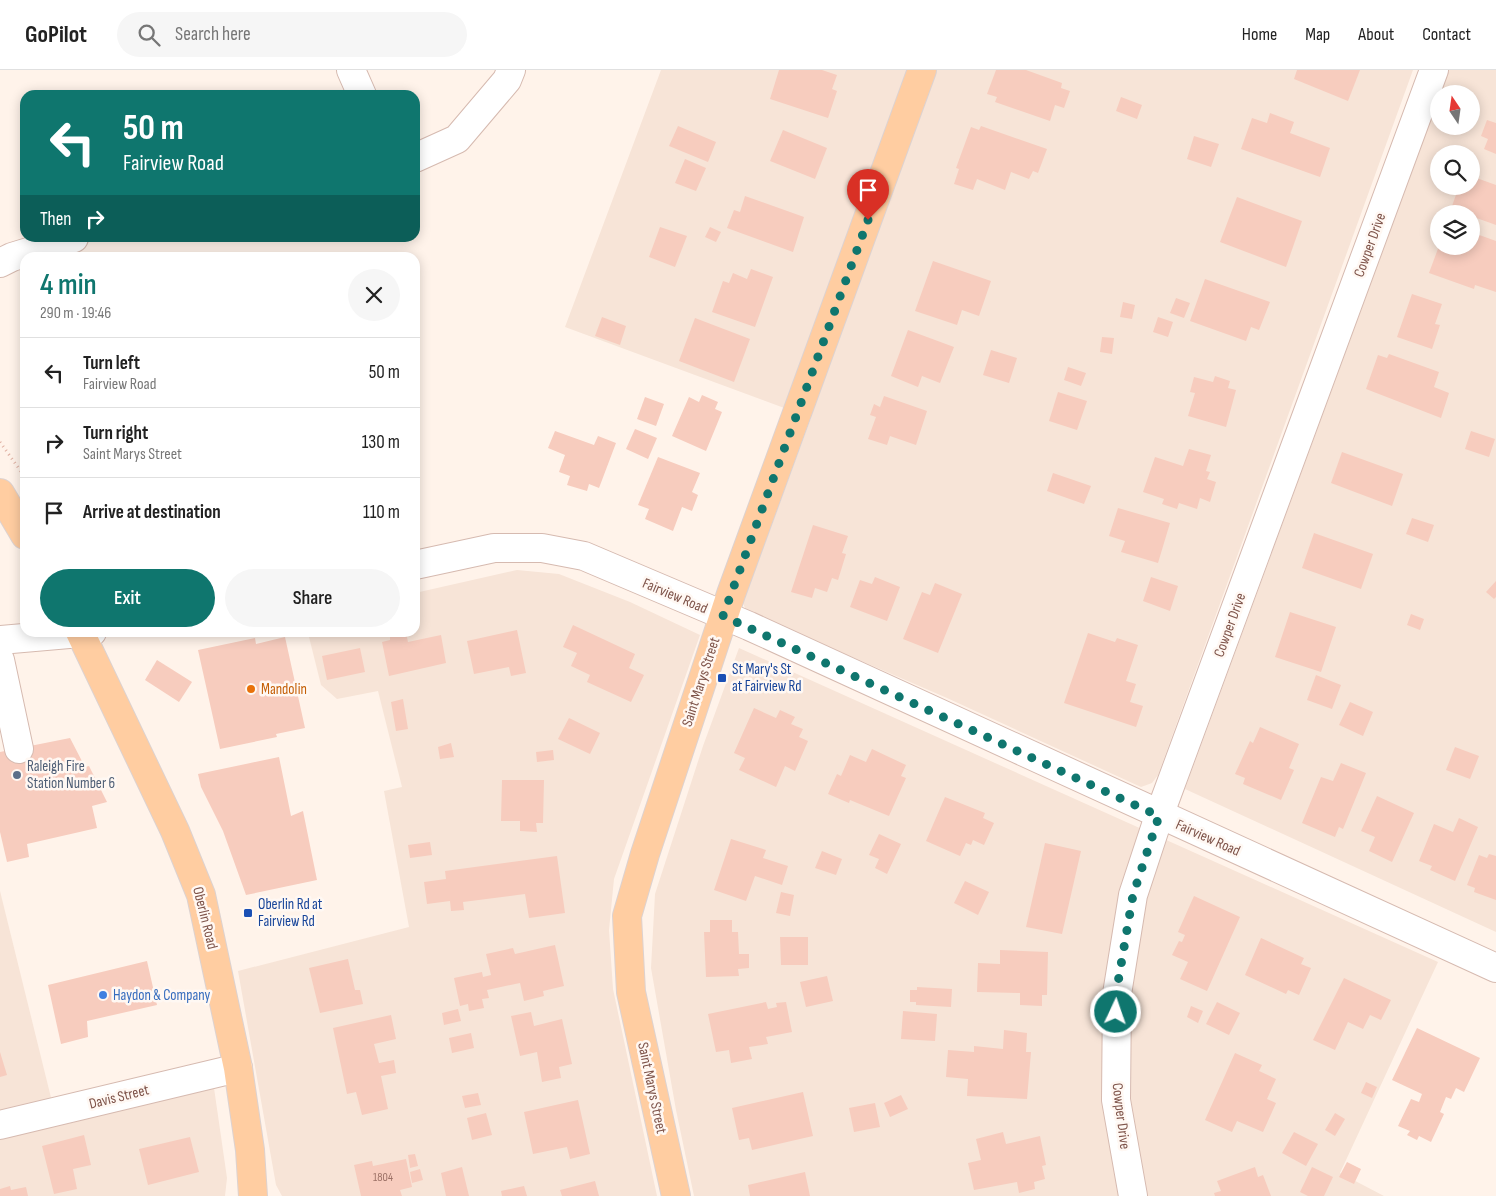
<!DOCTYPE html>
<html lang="en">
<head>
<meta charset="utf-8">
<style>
	body { margin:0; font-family:"Sofia Sans Condensed",sans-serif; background:#f6f6f6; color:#222; height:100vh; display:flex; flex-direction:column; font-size:19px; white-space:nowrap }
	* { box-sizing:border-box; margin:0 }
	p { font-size:16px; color:#767676 }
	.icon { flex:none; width:28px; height:28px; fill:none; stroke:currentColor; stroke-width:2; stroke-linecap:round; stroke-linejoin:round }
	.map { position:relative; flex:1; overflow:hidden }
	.sheet { position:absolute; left:20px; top:182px; width:400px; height:385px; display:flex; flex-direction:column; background:#fff; border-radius:15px; box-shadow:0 2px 12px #0003 }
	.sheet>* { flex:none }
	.guide { position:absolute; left:20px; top:20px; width:400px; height:152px; border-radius:15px; box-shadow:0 2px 12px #0003; background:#0f766e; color:#fff; overflow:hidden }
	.needle { width:32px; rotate:347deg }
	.buttons { position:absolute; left:1430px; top:15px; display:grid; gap:10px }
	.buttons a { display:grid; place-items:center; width:50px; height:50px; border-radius:50%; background:#fff; box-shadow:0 2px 12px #0003; font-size:25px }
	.pin { position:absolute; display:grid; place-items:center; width:42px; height:42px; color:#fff; margin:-51px -21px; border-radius:50% 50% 50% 0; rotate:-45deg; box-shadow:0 0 5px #0007 }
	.pin .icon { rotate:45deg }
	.me { position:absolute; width:55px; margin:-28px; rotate:3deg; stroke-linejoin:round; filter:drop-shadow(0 0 4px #0008) }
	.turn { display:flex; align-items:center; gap:18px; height:105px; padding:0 20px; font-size:22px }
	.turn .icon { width:65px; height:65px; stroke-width:2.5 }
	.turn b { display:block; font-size:35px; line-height:42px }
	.then { display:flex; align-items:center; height:48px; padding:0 20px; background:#0003; gap:10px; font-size:19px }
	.round { display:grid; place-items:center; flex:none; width:52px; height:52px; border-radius:26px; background:#f6f6f6 }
	.summary { display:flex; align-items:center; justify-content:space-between; height:85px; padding:0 20px }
	h1 { font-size:30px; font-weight:600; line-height:38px; color:#0f766e }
	.action { display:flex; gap:10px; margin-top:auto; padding:10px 20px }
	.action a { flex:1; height:58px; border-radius:30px; background:#0f766e; color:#fff; font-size:20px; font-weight:600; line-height:58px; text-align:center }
	.action a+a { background:#f6f6f6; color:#222 }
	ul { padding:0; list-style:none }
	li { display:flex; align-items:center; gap:15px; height:70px; padding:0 20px; border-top:1px solid #e0e0e0 }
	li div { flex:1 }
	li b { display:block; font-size:19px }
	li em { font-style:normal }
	header { display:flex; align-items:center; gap:30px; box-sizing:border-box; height:70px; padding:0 25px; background:#fff; border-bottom:1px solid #e0e0e0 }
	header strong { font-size:24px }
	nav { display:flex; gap:28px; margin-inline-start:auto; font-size:18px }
	.search { width:350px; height:45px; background:#f6f6f6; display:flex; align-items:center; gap:12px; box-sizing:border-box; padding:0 18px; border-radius:28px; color:#767676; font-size:19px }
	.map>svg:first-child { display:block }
</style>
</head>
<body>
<header>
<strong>GoPilot</strong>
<div class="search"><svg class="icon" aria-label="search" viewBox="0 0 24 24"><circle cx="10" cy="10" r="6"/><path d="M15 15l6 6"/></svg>Search here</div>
<nav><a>Home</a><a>Map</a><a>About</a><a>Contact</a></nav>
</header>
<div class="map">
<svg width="1496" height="1126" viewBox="0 0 1496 1126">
	<rect width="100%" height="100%" fill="#fff3ea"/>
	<g fill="#f7e4d7" fill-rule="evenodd">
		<polygon points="661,0 1413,0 1158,705 1152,713 1141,717 947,628 746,541 743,533 811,348 565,257"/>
		<path d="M1449,0H1496V862L1185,719L1439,28V56H1471V24H1440ZM1439,84H1471V116H1439ZM1439,144H1471V176H1439Z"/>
		<polygon points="517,500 559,504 630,532 700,565 614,809 609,860 613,919 657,1126 282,1126 276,1115 238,901 409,857 384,721 402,717 378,621 337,629 321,615 308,563 415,562 415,523"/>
		<polygon points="739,578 1438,892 1340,1103 1384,1126 694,1126 676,1040 651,898 655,824 703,676"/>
		<polygon points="0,821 58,1056 214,1018 227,1108 225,1126 0,1126"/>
	</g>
	<g fill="#f7ccbe">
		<polygon points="779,0 822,0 837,5 832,19 837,21 828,48 770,29"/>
		<polygon points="996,0 1026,0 1062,13 1061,18 1070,21 1064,38 1055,35 1050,51 995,32 997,27 987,24"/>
		<polygon points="1297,0 1360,0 1348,31 1294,9"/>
		<polygon points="1121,27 1142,35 1137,49 1116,41"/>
		<polygon points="1270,43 1294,52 1290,63 1330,78 1320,107 1241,79 1252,48 1267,53"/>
		<polygon points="1487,50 1496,53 1496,84 1484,79 1488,69 1481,66"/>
		<polygon points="678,56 716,72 708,92 669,76"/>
		<polygon points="981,56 1047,79 1038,103 1033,101 1029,109 1011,102 1005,120 977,109 973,120 954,114 959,99 956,98 971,57 979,60"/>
		<polygon points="783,60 827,78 815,109 770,91"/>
		<polygon points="1194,66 1219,74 1211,97 1187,89"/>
		<polygon points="685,89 706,98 696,121 675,113"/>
		<polygon points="1471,106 1496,115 1496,155 1471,146 1471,144 1464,144 1451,139 1459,116 1471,116"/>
		<polygon points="745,126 804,147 793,182 727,158 734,140 740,142"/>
		<polygon points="1237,127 1302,151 1286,197 1220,172"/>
		<polygon points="660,157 687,166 675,197 649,187"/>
		<polygon points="710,157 721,162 716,172 705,167"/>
		<polygon points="1471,162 1496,171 1496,222 1475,215 1474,219 1429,203 1439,176 1471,176"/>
		<polygon points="933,191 991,211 979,246 962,240 957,255 915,241"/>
		<polygon points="751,199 773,207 755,257 712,242 723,211 729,213 733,203 747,209"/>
		<polygon points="1205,209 1270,232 1259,260 1251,257 1246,271 1190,251"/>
		<polygon points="1412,224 1442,234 1435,254 1440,255 1432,279 1397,267"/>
		<polygon points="1176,228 1190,233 1184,248 1170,243"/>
		<polygon points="1123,232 1135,235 1132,249 1120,247"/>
		<polygon points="602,247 626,256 620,275 595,266"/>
		<polygon points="1158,247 1173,252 1168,267 1153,262"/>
		<polygon points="695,248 750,269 734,312 679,291"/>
		<polygon points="908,260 954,277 940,313 922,306 918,317 891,306"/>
		<polygon points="1102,267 1114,268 1112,284 1100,282"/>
		<polygon points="991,280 1017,288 1009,313 983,305"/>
		<polygon points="1389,284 1439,302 1434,317 1449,323 1441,348 1366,319 1378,285 1387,288"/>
		<polygon points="1068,297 1086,303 1081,316 1064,310"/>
		<polygon points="1215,306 1230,311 1228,318 1236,320 1226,357 1188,346 1195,323 1190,322 1194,307 1213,312"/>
		<polygon points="1058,322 1087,331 1077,360 1049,351"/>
		<polygon points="702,325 718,332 715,339 722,342 706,381 672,366 689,327 699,332"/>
		<polygon points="884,326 927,341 916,375 890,366 887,375 868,369 876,347 870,345 874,334 880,337"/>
		<polygon points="645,327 664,334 656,356 637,349"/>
		<polygon points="635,359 657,368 648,389 626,379"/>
		<polygon points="555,361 594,375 598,366 616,373 599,418 589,414 587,421 567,415 570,406 559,402 565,385 548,378"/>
		<polygon points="1471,361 1495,369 1489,387 1465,379"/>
		<polygon points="1189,379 1211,385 1206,401 1210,402 1207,409 1216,412 1210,432 1200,428 1197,439 1179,433 1177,439 1162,434 1164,429 1143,422 1155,387 1183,396"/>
		<polygon points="1342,382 1403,404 1392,436 1331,413"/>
		<polygon points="658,387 700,403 692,422 698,425 692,441 682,437 673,461 645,449 649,439 638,435"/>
		<polygon points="1053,403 1091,416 1084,434 1047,421"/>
		<polygon points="1118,438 1170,453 1158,493 1121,482 1125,471 1109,466"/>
		<polygon points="1412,448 1434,455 1428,472 1406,464"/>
		<polygon points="813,455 848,466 842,483 846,484 838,510 832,508 827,522 815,518 812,528 791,522"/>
		<polygon points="1314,463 1373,484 1361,519 1302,498"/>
		<polygon points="875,507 900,517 887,551 850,537 860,510 872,514"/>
		<polygon points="1151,507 1178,516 1170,541 1143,531"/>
		<polygon points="1496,511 1496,527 1494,529 1486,522"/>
		<polygon points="935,513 962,524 938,583 903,569 922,522 930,525"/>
		<polygon points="1290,542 1336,557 1321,602 1275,587"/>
		<polygon points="1411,544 1424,549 1420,560 1407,555"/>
		<polygon points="573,555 635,584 629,598 644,605 631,632 587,612 590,605 571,596 577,583 563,577"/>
		<polygon points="517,560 526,603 511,606 509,597 474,604 467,571"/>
		<polygon points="406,563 408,572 441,565 446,593 389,606 382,572 390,570 390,567"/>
		<polygon points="1088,563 1115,572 1117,568 1138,575 1126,611 1136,614 1130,632 1143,636 1136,657 1064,633"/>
		<polygon points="285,567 305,658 276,664 277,667 220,679 198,580 255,568 256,574"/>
		<polygon points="360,578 365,602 327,610 322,586"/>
		<polygon points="157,590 192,612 179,632 145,610"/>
		<polygon points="1316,605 1341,615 1332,639 1307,630"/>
		<polygon points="403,629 408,659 396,661 391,632"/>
		<polygon points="1350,632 1373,642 1363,666 1339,655"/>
		<polygon points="754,638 776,648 780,640 795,647 791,654 803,659 799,667 808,671 795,701 785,696 776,717 739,700 745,688 734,683"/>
		<polygon points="569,648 600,663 590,684 558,669"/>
		<polygon points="1260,657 1299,674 1289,698 1294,700 1281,730 1243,714 1245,708 1235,704 1250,671 1253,673"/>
		<polygon points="70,668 85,697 89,696 107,732 92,736 97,758 27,774 29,787 7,792 0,762 0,682"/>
		<polygon points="451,673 454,687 440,689 438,677"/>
		<polygon points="1455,677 1479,686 1470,709 1446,700"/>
		<polygon points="872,679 906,695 901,706 906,708 889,746 850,730 849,733 828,724 837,704 841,706 850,685 866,692"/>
		<polygon points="553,680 554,690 537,692 536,682"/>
		<polygon points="279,687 291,746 303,741 317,810 246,825 223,761 201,717 198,704"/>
		<polygon points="1341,693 1366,703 1343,759 1339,757 1335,767 1302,753 1321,707 1333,711"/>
		<polygon points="502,710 544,710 543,753 536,753 537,762 520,761 520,751 501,751"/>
		<polygon points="1377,726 1414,743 1392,792 1369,781 1375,767 1361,761"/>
		<polygon points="945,727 985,743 983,748 994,753 984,775 973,770 971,775 966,773 960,786 926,771"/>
		<polygon points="1459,748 1478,757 1455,811 1430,800 1432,796 1419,791 1434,754 1453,762"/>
		<polygon points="879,764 901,774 887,804 875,798 879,789 869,785"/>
		<polygon points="731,769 766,780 763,788 788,796 782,815 755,806 746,831 714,820"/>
		<polygon points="430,772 432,785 410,788 408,775"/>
		<polygon points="1045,773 1081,781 1062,864 1026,857"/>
		<polygon points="822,781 842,789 836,805 815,798"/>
		<polygon points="1489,784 1496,786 1496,830 1474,822 1475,818 1467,815 1479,785 1487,788"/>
		<polygon points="557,786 565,843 529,848 525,824 463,832 464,840 451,841 450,831 427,834 424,812 446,809 445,801"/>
		<polygon points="965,811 989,822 978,845 954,833"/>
		<polygon points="781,822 794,825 790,846 776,843"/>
		<polygon points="1194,826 1240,847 1207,921 1180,909 1188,892 1172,885 1179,871 1182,872 1185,865 1178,862"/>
		<polygon points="710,850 732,850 732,862 738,862 739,884 749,884 749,898 738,899 739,906 706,907 704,862 710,862"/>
		<polygon points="780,867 808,867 808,895 781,895"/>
		<polygon points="1261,868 1304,888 1301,894 1311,898 1299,925 1288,920 1286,924 1245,905"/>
		<polygon points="555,875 564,916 543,921 544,926 524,931 520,913 487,920 489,928 482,929 484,938 469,941 468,934 460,936 454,908 482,902 483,907 491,905 486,884 513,878 515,884"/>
		<polygon points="1000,880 1048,882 1047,925 1042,925 1042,936 1020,935 1020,923 977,922 978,893 1000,894"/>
		<polygon points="348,889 355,920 360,920 363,934 320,943 309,898"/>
		<polygon points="147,891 157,935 87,951 88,967 61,974 48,915"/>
		<polygon points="827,906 833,931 806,937 800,912"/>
		<polygon points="1344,908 1391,930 1381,950 1370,945 1363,959 1348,952 1335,980 1313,970"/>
		<polygon points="917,917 952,919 951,937 916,935 916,932 910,932 910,920 917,920"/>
		<polygon points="766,932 768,939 777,937 776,933 786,932 792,962 766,967 768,974 749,977 752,989 731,993 729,980 716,982 708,944"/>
		<polygon points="1217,932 1240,943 1229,965 1206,954"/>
		<polygon points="1191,936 1203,941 1198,953 1187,947"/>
		<polygon points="458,939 461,951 444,955 442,943"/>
		<polygon points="903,941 937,944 935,971 901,969"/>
		<polygon points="531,942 534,956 562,949 572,994 559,997 561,1008 542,1012 537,982 520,986 511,946"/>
		<polygon points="391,945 396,969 374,974 379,993 394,990 396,1003 381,1006 388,1039 362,1045 356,1022 347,1024 333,958"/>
		<polygon points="1417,958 1480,988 1464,1022 1456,1018 1451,1029 1446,1027 1440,1042 1444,1044 1431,1072 1419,1066 1417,1070 1407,1065 1410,1061 1398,1056 1411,1029 1419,1032 1422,1024 1392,1010"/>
		<polygon points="1004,960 1027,963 1026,982 1031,982 1027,1029 967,1026 968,1009 946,1007 948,980 974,982 974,976 1003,979"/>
		<polygon points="471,963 474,978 452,983 449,968"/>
		<polygon points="0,982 7,1005 0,1007"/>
		<polygon points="1235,983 1262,995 1259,1001 1276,1009 1267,1029 1276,1033 1263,1062 1237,1051 1232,1062 1205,1050"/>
		<polygon points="1366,1012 1377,1017 1372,1028 1361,1023"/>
		<polygon points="803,1022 813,1066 752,1080 749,1068 739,1070 732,1038"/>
		<polygon points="478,1023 481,1035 465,1038 462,1026"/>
		<polygon points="901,1025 908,1039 890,1047 884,1033"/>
		<polygon points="578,1030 590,1084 570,1089 567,1077 533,1084 524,1042"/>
		<polygon points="875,1033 880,1057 854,1062 849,1038"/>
		<polygon points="486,1043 492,1065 472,1070 467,1048"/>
		<polygon points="1335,1043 1345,1049 1335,1066 1325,1060"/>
		<polygon points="1003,1062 1006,1074 1040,1066 1046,1095 1042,1096 1045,1109 1034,1112 1035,1119 1019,1123 1017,1112 974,1120 968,1093 981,1090 976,1069"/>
		<polygon points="1294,1062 1318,1074 1306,1096 1282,1083"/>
		<polygon points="84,1065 91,1095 73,1099 77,1119 54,1124 42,1076"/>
		<polygon points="190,1067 199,1102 148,1115 139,1079"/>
		<polygon points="415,1084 418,1096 410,1098 408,1085"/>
		<polygon points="406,1089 412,1117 400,1120 402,1126 361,1126 354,1095 372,1091 373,1096"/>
		<polygon points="1347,1092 1361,1099 1354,1114 1339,1107"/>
		<polygon points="462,1097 469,1126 446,1126 441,1103"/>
		<polygon points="1255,1097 1258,1107 1263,1105 1271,1126 1215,1126 1214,1123 1221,1121 1217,1111"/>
		<polygon points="1312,1097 1333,1107 1324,1126 1308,1126 1300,1122"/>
		<polygon points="420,1099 423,1110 412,1113 410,1102"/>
		<polygon points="805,1102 810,1126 750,1126 748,1115"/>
		<polygon points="595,1111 599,1126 562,1126 560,1120"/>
		<polygon points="10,1116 11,1120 26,1117 28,1126 0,1126 0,1119"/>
		<polygon points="524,1116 527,1126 502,1126 501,1121"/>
	</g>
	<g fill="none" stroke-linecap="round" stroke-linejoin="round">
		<defs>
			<g id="minor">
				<polyline points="351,0 362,25"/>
				<polyline points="415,88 457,69 507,10 511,0"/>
				<polyline points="0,193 12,187 74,168"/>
				<polyline points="415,495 494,478 542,478 584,486 749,556 1496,898"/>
				<polyline points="0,570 92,562"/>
				<polyline points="0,590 19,679"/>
				<polyline points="0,1055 238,998"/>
				<polyline points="1133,1126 1116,1030 1117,924 1133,825 1159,746 1434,0"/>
			</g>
			<g id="major">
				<polyline points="0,423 25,465"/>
				<polyline points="80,562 175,761 201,825 238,998 250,1080 253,1126"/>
				<polyline points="676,1126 631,922 627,846 645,784 731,524 922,0"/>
			</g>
		</defs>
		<use href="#minor" stroke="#d6bab0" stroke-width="30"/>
		<use href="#major" stroke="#ddd2d0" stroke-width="30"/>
		<polyline stroke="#deaea0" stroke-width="3" stroke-dasharray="1 4" stroke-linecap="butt" points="0,372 25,407"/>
		<use href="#minor" stroke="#fff" stroke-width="28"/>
		<use href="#major" stroke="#ffcda1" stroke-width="28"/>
	</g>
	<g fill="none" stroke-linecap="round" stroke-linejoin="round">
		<polyline stroke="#0f766e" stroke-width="9" stroke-dasharray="0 16.2" points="868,150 723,546 1159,746 1133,825 1116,924 1116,942"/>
	</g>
	<g fill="#1a4fb4" stroke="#fff8f3" stroke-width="2">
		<rect x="717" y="603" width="10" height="10" rx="2.5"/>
		<rect x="243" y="838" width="10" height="10" rx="2.5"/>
	</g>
	<circle fill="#e8710a" stroke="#fff8f3" stroke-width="2" cx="251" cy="619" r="5"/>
	<circle fill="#5c6f8a" stroke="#fff8f3" stroke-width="2" cx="17" cy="705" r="5"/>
	<circle fill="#3f7fe0" stroke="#fff8f3" stroke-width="2" cx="103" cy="925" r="5"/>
	<g text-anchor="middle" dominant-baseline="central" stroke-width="5" stroke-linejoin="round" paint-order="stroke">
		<g font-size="12" fill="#9c7166">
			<text x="383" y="1107">1804</text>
		</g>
		<g font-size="15" fill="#7e5349" stroke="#fff8f3">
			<text transform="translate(1370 175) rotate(-70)">Cowper Drive</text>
			<text transform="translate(675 526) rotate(23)">Fairview Road</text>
			<text transform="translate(1230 555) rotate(-70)">Cowper Drive</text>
			<text transform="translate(701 612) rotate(-72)">Saint Marys Street</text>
			<text transform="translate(1208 768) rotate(24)">Fairview Road</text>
			<text transform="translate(205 848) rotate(76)">Oberlin Road</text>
			<text transform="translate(652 1018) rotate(78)">Saint Marys Street</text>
			<text transform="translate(119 1027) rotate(-14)">Davis Street</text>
			<text transform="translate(1121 1046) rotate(83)">Cowper Drive</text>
		</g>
		<g font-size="15" fill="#164399" stroke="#fff8f3" text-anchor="start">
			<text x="732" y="599">St Mary's St<tspan x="732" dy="17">at Fairview Rd</tspan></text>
			<text x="258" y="834">Oberlin Rd at<tspan x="258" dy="17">Fairview Rd</tspan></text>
		</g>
		<g font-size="15" fill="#c56008" stroke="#fff8f3" text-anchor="start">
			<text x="261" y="619">Mandolin</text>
		</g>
		<g font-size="15" fill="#4e5e75" stroke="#fff8f3" text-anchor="start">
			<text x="27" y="696">Raleigh Fire<tspan x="27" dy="17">Station Number 6</tspan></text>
		</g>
		<g font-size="15" fill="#366cbe" stroke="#fff8f3" text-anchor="start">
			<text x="113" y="925">Haydon &amp; Company</text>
		</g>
	</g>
</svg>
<div class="buttons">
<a><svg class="needle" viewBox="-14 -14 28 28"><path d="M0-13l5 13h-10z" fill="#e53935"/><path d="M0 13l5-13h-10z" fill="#767676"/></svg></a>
<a><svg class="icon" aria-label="search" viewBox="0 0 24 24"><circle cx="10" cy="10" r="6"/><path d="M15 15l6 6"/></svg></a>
<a><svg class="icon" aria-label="layers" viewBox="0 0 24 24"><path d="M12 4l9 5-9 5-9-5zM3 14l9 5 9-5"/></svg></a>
</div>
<div class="pin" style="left:868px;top:150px;background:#d93025"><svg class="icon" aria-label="arrive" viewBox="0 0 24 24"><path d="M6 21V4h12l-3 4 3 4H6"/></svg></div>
<svg class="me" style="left:1116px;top:942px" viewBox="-20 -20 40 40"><circle r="17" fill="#0f766e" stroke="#fff" stroke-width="3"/><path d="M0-11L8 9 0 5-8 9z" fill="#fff"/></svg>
<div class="guide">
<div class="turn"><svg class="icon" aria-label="left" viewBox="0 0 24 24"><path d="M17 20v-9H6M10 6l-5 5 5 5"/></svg><div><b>50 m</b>Fairview Road</div></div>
<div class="then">Then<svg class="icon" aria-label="right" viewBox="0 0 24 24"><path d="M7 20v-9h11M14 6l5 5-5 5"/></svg></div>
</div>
<section class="sheet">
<div class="summary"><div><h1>4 min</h1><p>290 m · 19:46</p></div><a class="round"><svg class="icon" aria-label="close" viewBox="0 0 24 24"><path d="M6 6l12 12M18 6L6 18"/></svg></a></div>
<ul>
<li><svg class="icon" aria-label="left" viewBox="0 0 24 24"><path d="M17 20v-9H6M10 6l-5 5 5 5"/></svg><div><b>Turn left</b><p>Fairview Road</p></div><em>50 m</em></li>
<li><svg class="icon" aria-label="right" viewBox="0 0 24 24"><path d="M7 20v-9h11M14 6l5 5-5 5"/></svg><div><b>Turn right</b><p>Saint Marys Street</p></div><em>130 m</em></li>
<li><svg class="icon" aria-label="arrive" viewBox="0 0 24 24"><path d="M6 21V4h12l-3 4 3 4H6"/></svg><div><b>Arrive at destination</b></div><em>110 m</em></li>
</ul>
<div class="action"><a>Exit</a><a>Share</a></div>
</section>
</div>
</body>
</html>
